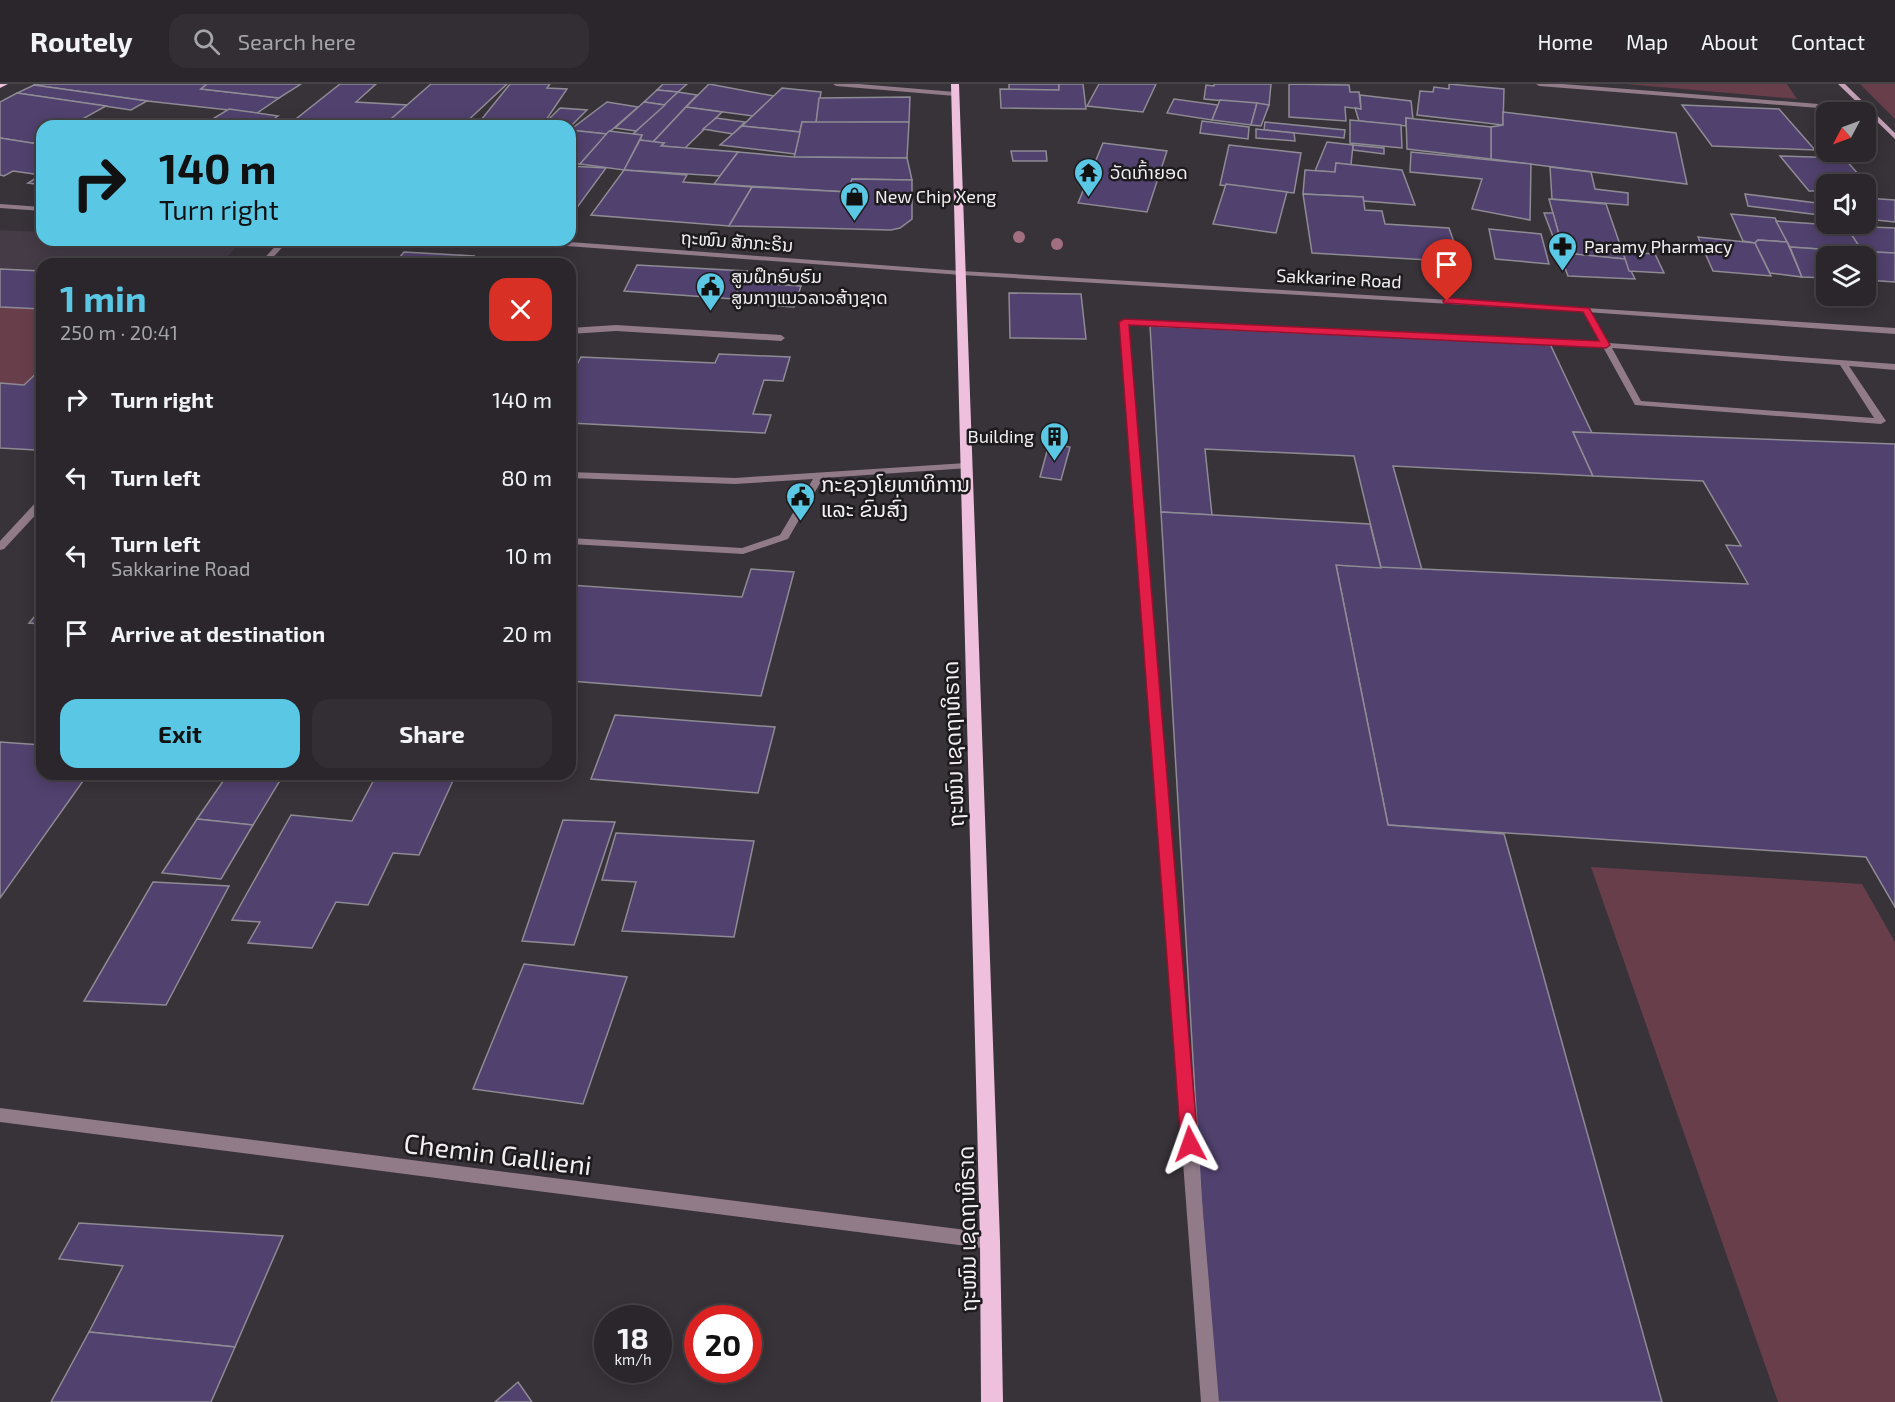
<!DOCTYPE html>
<html lang="en">
<head>
<meta charset="utf-8">
<style>
	body { margin:0; font-family:"Exo 2","Noto Sans Lao",sans-serif; background:#322e33; color:#f1f3f6; height:100vh; display:flex; flex-direction:column; font-size:22px; white-space:nowrap }
	* { box-sizing:border-box; margin:0 }
	p { font-size:20px; color:#a5a5a9 }
	.icon { flex:none; width:33px; height:33px; fill:none; stroke:currentColor; stroke-width:2; stroke-linecap:round; stroke-linejoin:round }
	.map { position:relative; flex:1; overflow:hidden }
	.drawer { position:absolute; left:36px; top:174px; width:540px; height:522px; display:flex; flex-direction:column; background:#2a262b; border-radius:18px; box-shadow:0 3px 15px #0003,0 0 0 2px #464347 }
	.drawer>* { flex:none }
	.banner { position:absolute; left:36px; top:36px; width:540px; height:126px; border-radius:18px; box-shadow:0 3px 15px #0003,0 0 0 2px #464347; background:#5ac8e5; color:#111; overflow:hidden }
	.needle { width:39px; rotate:229deg }
	.controls { position:absolute; left:1816px; top:18px; display:grid; gap:12px }
	.controls a { display:grid; place-items:center; width:60px; height:60px; border-radius:12px; background:#2a262b; box-shadow:0 3px 15px #0003,0 0 0 2px #464347; font-size:30px }
	.speed { position:absolute; left:594px; top:1221px; display:flex; gap:12px; font-size:30px; font-weight:700; text-align:center }
	.speed>* { display:grid; place-content:center; width:78px; height:78px; border-radius:50%; background:#2a262b; box-shadow:0 3px 15px #0003,0 0 0 2px #464347; line-height:1 }
	.speed small { font-size:15px; font-weight:400 }
	.speed .limit { border:9px solid #d22; background:#fff; color:#111 }
	.pin { position:absolute; display:grid; place-items:center; width:51px; height:51px; color:#fff; margin:-62px -26px; border-radius:50% 50% 50% 0; rotate:-45deg; box-shadow:0 0 6px #0007 }
	.pin .icon { rotate:45deg }
	.me { position:absolute; width:66px; margin:-33px; rotate:356deg; stroke-linejoin:round; filter:drop-shadow(0 0 4px #0008) }
	.turn { display:flex; align-items:center; gap:21px; height:126px; padding:0 24px; font-size:27px }
	.turn .icon { width:78px; height:78px; stroke-width:2.5 }
	.turn b { display:block; font-size:42px; line-height:51px }
	.round { display:grid; place-items:center; flex:none; width:63px; height:63px; border-radius:18px; background:#322e33 }
	.overview { display:flex; align-items:center; justify-content:space-between; height:102px; padding:0 24px }
	h1 { font-size:36px; font-weight:700; line-height:45px; color:#5ac8e5 }
	.button { display:flex; gap:12px; margin-top:auto; padding:12px 24px }
	.button a { flex:1; height:69px; border-radius:18px; background:#5ac8e5; color:#111; font-size:24px; font-weight:700; line-height:69px; text-align:center }
	.button a+a { background:#322e33; color:#f1f3f6 }
	ul { padding:0; list-style:none }
	li { display:flex; align-items:center; gap:18px; height:78px; padding:0 24px }
	li div { flex:1 }
	li b { display:block; font-size:22px }
	li em { font-style:normal }
	header { display:flex; align-items:center; gap:36px; box-sizing:border-box; height:84px; padding:0 30px; background:#2a262b; border-bottom:2px solid #464347 }
	header strong { font-size:28px }
	nav { display:flex; gap:33px; margin-inline-start:auto; font-size:21px }
	.search { width:420px; height:54px; background:#322e33; display:flex; align-items:center; gap:15px; box-sizing:border-box; padding:0 21px; border-radius:18px; color:#a5a5a9; font-size:22px }
	.map>svg:first-child { display:block }
</style>
</head>
<body>
<header>
<strong>Routely</strong>
<div class="search"><svg class="icon" aria-label="search" viewBox="0 0 24 24"><circle cx="10" cy="10" r="6"/><path d="M15 15l6 6"/></svg>Search here</div>
<nav><a>Home</a><a>Map</a><a>About</a><a>Contact</a></nav>
</header>
<div class="map">
<svg width="1895" height="1318" viewBox="0 0 1895 1318">
	<rect width="100%" height="100%" fill="#383239"/>
	<polygon fill="#443b46" points="0,146 42,148 42,156 241,157 221,180 42,180 42,360 36,366 0,364"/>
	<g fill="#693e4b">
		<polygon points="1626,0 1787,0 1797,15"/>
		<polygon points="1860,0 1895,0 1895,35"/>
		<polygon points="0,223 42,225 42,284 24,301 0,299"/>
		<polygon points="1591,783 1862,800 1895,858 1895,1318 1778,1318"/>
	</g>
	<g fill="#51416e" stroke="#8e8b94" stroke-width="1.5">
		<polygon points="36,0 207,0 201,5 279,14 257,29 147,17 34,1"/>
		<polygon points="207,0 301,0 279,14 201,5"/>
		<polygon points="340,0 376,0 356,18 407,21 383,42 296,35"/>
		<polygon points="431,0 507,0 462,42 383,42"/>
		<polygon points="510,0 550,0 547,4 567,5 542,42 477,41"/>
		<polygon points="663,0 687,0 678,8 657,6"/>
		<polygon points="709,0 774,12 753,32 686,23"/>
		<rect x="1009" y="0" width="50" height="6"/>
		<polygon points="1059,0 1083,0 1086,25 1001,24 1000,5 1059,6"/>
		<polygon points="1099,0 1156,0 1143,28 1087,22"/>
		<polygon points="1214,0 1271,0 1269,21 1204,15 1206,1 1214,2"/>
		<polygon points="1289,0 1349,1 1350,8 1359,8 1361,25 1345,23 1346,37 1289,33"/>
		<polygon points="1449,0 1504,5 1503,41 1417,31 1420,7 1433,8 1434,3 1449,5"/>
		<polygon points="34,1 147,17 131,26 17,9"/>
		<polygon points="782,4 821,8 816,39 802,38 800,48 742,42"/>
		<polygon points="657,6 678,8 665,21 644,18"/>
		<polygon points="678,8 697,11 653,58 640,56 642,51 633,50"/>
		<polygon points="17,9 106,22 70,42 42,42 42,58 38,60 0,54 0,18"/>
		<polygon points="1360,11 1411,17 1413,35 1406,34 1406,42 1359,37 1355,24 1361,25"/>
		<polygon points="910,13 909,38 816,39 819,14"/>
		<polygon points="1174,15 1218,21 1212,36 1167,29"/>
		<polygon points="1220,16 1257,19 1251,41 1212,36"/>
		<polygon points="607,18 638,23 607,50 570,46"/>
		<polygon points="644,18 665,21 636,47 615,44"/>
		<polygon points="1257,19 1269,21 1261,42 1251,41"/>
		<polygon points="1682,21 1779,25 1815,66 1712,62"/>
		<polygon points="686,23 722,28 685,64 661,62 664,59 653,58"/>
		<polygon points="560,24 587,26 570,43 542,42"/>
		<polygon points="229,25 278,32 263,42 201,42"/>
		<polygon points="1503,28 1676,49 1687,100 1491,75 1491,43 1503,41"/>
		<polygon points="716,34 745,38 733,50 703,45"/>
		<polygon points="1406,34 1491,43 1491,75 1407,65"/>
		<polygon points="296,35 379,42 286,42"/>
		<polygon points="1350,36 1401,41 1402,64 1350,59"/>
		<polygon points="1202,37 1249,43 1248,55 1200,49"/>
		<polygon points="802,38 909,38 907,74 794,73"/>
		<polygon points="1265,38 1345,46 1344,54 1264,46"/>
		<polygon points="742,42 800,48 795,70 720,61"/>
		<polygon points="1256,45 1294,49 1295,57 1256,54"/>
		<polygon points="570,46 607,50 580,80 570,79"/>
		<polygon points="609,47 642,51 624,86 580,80"/>
		<polygon points="0,54 38,60 42,58 42,101 28,99 41,91 13,87 4,92 0,91"/>
		<polygon points="640,56 664,59 661,62 738,68 720,92 624,86"/>
		<polygon points="1327,58 1353,61 1351,81 1336,79 1335,88 1315,87"/>
		<polygon points="1103,59 1167,67 1147,128 1078,119"/>
		<polygon points="1229,61 1301,69 1294,109 1220,101"/>
		<polygon points="1353,61 1384,64 1384,70 1353,66"/>
		<polygon points="1011,67 1046,67 1047,77 1013,77"/>
		<polygon points="738,68 794,73 907,74 912,96 852,95 848,108 714,100"/>
		<polygon points="1411,68 1531,80 1530,136 1472,125 1482,95 1410,88"/>
		<polygon points="1780,72 1844,74 1875,109 1866,109 1866,100 1827,100 1827,107 1809,107"/>
		<polygon points="1336,79 1402,86 1415,121 1363,117 1363,113 1303,110 1305,86 1335,88"/>
		<polygon points="570,82 606,84 570,133"/>
		<polygon points="1550,83 1591,88 1595,105 1628,109 1628,121 1552,115"/>
		<polygon points="624,86 687,91 683,98 752,103 729,142 591,131"/>
		<polygon points="852,95 912,96 912,135 900,144 891,146 729,142 752,103 848,108"/>
		<polygon points="1226,100 1287,108 1276,149 1213,140"/>
		<polygon points="1303,110 1363,113 1365,126 1382,127 1385,140 1449,144 1461,178 1312,169"/>
		<polygon points="1745,110 1817,119 1820,131 1748,122"/>
		<polygon points="1815,112 1827,112 1827,126"/>
		<polygon points="1866,114 1895,116 1895,138 1866,135"/>
		<polygon points="1549,115 1606,120 1625,175 1564,169"/>
		<polygon points="1544,129 1553,129 1564,169 1625,175 1635,195 1568,192"/>
		<polygon points="1731,130 1775,134 1787,158 1758,156 1755,159 1743,157"/>
		<polygon points="1776,137 1846,142 1863,168 1790,163"/>
		<polygon points="1846,142 1895,144 1895,169 1863,168"/>
		<polygon points="1489,145 1541,150 1549,180 1495,175"/>
		<polygon points="1698,153 1755,159 1771,192 1713,187"/>
		<polygon points="1758,156 1787,158 1802,193 1770,189 1755,159"/>
		<polygon points="1790,163 1819,165 1827,176 1827,194 1802,193"/>
		<polygon points="1819,165 1895,169 1895,198 1866,196 1866,172 1827,172 1827,176"/>
		<polygon points="404,168 474,172 468,180 394,180"/>
		<polygon points="1623,168 1655,170 1664,189 1629,187"/>
		<polygon points="637,181 747,187 734,215 624,207"/>
		<polygon points="0,185 42,187 42,225 0,223"/>
		<polygon points="741,198 801,202 794,223 733,219"/>
		<polygon points="1009,209 1081,210 1086,255 1010,254"/>
		<polygon points="1150,242 1550,260 1592,349 1573,348 1593,392 1393,382 1422,486 1381,484 1354,372 1205,365 1212,431 1161,428"/>
		<polygon points="719,270 790,273 783,297 764,296 753,330 771,331 765,349 570,339 570,294 581,273 715,279"/>
		<polygon points="42,284 42,360 36,366 0,364 0,299 24,301"/>
		<polygon points="1573,348 1895,360 1895,823 1866,773 1388,741 1336,481 1748,500 1726,461 1741,462 1703,397 1593,392"/>
		<polygon points="1049,360 1070,363 1061,396 1040,393"/>
		<polygon points="1161,428 1370,440 1381,484 1336,481 1388,741 1504,750 1662,1318 1213,1318"/>
		<polygon points="751,485 794,488 761,612 570,597 570,501 742,513"/>
		<polygon points="42,524 42,540 29,539"/>
		<polygon points="615,631 775,643 758,709 591,695"/>
		<polygon points="0,658 42,661 42,690 88,690 0,814"/>
		<polygon points="228,690 284,690 253,741 197,735"/>
		<polygon points="377,690 456,690 419,771 393,769 368,821 336,818 312,864 248,859 260,838 232,836 291,731 352,737"/>
		<polygon points="197,735 253,741 221,795 162,789"/>
		<polygon points="563,736 615,738 574,861 522,857"/>
		<polygon points="616,749 754,757 734,853 622,847 636,798 602,796"/>
		<polygon points="153,798 229,802 166,921 84,917"/>
		<polygon points="524,880 627,893 583,1020 473,1005"/>
		<polygon points="79,1139 283,1152 235,1263 89,1248 123,1182 59,1175"/>
		<polygon points="89,1248 235,1263 211,1318 51,1318"/>
		<polygon points="518,1298 532,1318 495,1318"/>
	</g>
	<g fill="none" stroke-linecap="round" stroke-linejoin="round">
		<g fill="#917b89" fill-rule="evenodd">
			<path d="M1583,224H1589L1609,259L1895,280V286L1849,282L1886,337L1881,340L1635,321L1603,263L1128,241L1219,1318H1201L1120,238L1124,235L1600,258L1582,226ZM1612,264L1840,281L1874,334L1641,317Z"/>
			<polygon points="616,241 781,251 785,254 781,257 616,247 570,250 570,244"/>
			<polygon points="966,379 971,382 969,384 823,394 788,455 743,470 570,460 570,454 742,464 780,451 813,395 735,400 570,394 570,388 735,394"/>
		</g>
		<g fill="#917b89" fill-rule="evenodd">
			<polygon points="833,0 859,0 955,8 958,10 955,12 836,2"/>
			<polygon points="1536,0 1563,0 1869,24 1872,26 1869,28 1539,2"/>
			<polygon points="0,120 42,123 42,127 0,124"/>
			<polygon points="281,156 289,156 267,180 259,180"/>
			<polygon points="508,156 543,156 961,187 1586,224 1895,244 1895,250 1586,228 961,191 512,158"/>
			<polygon points="42,415 42,424 4,465 0,466 0,457 38,416"/>
			<polygon points="0,1024 990,1149 996,1151 998,1157 996,1163 990,1165 0,1038"/>
		</g>
		<polygon fill="#c5a2b8" fill-rule="evenodd" points="1838,0 1845,0 1895,49 1895,55"/>
		<g fill="#eec0dd" fill-rule="evenodd">
			<polygon points="0,0 8,0 0,4"/>
			<polygon points="951,0 959,0 1000,1157 1003,1318 981,1318 980,1157"/>
		</g>
	</g>
	<g fill="#a16f80">
		<circle cx="1019" cy="153" r="6"/>
		<circle cx="1057" cy="160" r="6"/>
	</g>
	<polygon fill="#e11d48" stroke="#92132f" stroke-width="1.5" points="1447,214 1589,224 1610,261 1606,264 1129,241 1198,1060 1196,1066 1190,1068 1183,1066 1181,1060 1119,238 1124,235 1599,257 1583,228 1444,219 1443,217"/>
	<defs>
		<symbol id="temple-pin" viewBox="-11 -11 22 30"><path d="M0 17L-7.5 6A9.5 9.5 0 1 1 7.5 6Z" fill="#5ac8e5" stroke="#1e1b1e"/><path d="M0-6L5-2H3V0L6.5 2.5H4V6H1.5V3h-3V6H-4V2.5H-6.5L-3 0V-2H-5Z" fill="#111"/></symbol>
		<symbol id="shop-pin" viewBox="-11 -11 22 30"><path d="M0 17L-7.5 6A9.5 9.5 0 1 1 7.5 6Z" fill="#5ac8e5" stroke="#1e1b1e"/><path d="M-5-2.5h2.3a2.7 3.5 0 0 1 5.4 0H5L5.5 6h-11ZM-1.5-2.5h3a1.5 2.3 0 0 0-3 0Z" fill="#111"/></symbol>
		<symbol id="pharmacy-pin" viewBox="-11 -11 22 30"><path d="M0 17L-7.5 6A9.5 9.5 0 1 1 7.5 6Z" fill="#5ac8e5" stroke="#1e1b1e"/><path d="M-2-6h4v4h4v4h-4v4h-4v-4h-4v-4h4Z" fill="#111"/></symbol>
		<symbol id="civic-pin" viewBox="-11 -11 22 30"><path d="M0 17L-7.5 6A9.5 9.5 0 1 1 7.5 6Z" fill="#5ac8e5" stroke="#1e1b1e"/><path d="M-.6-6.5H3V-4.5H.6V-3L4-1V1h2V6H-6V1h2V-1L-.6-3ZM-1.2 2.5V6h2.4V2.5Z" fill="#111"/></symbol>
		<symbol id="building-pin" viewBox="-11 -11 22 30"><path d="M0 17L-7.5 6A9.5 9.5 0 1 1 7.5 6Z" fill="#5ac8e5" stroke="#1e1b1e"/><path d="M-4-6H4V6H1V3H-1V6H-4ZM-2.5-4.3h1.7v1.8h-1.7ZM.8-4.3h1.7v1.8H.8ZM-2.5-1h1.7V.8h-1.7ZM.8-1h1.7V.8H.8Z" fill="#111"/></symbol>
	</defs>
	<g fill-rule="evenodd">
		<use href="#temple-pin" x="1072" y="72" width="33" height="45"/>
		<use href="#shop-pin" x="838" y="96" width="33" height="45"/>
		<use href="#pharmacy-pin" x="1546" y="146" width="33" height="45"/>
		<use href="#civic-pin" x="694" y="186" width="33" height="45"/>
		<use href="#building-pin" x="1038" y="336" width="33" height="45"/>
		<use href="#civic-pin" x="784" y="396" width="33" height="45"/>
	</g>
	<g text-anchor="middle" dominant-baseline="central" stroke-width="5" stroke-linejoin="round" paint-order="stroke">
		<g font-size="18" fill="#f2eef2" stroke="#1e1b1e" text-anchor="start">
			<text x="1110" y="88">ວັດເກົ້າຍອດ</text>
			<text x="875" y="112">New Chip Xeng</text>
			<text x="1584" y="162">Paramy Pharmacy</text>
			<text x="731" y="192">ສູນຝຶກອົບຮົມ<tspan x="731" dy="21">ສູນກາງແນວລາວສ້າງຊາດ</tspan></text>
			<text x="1034" y="352" text-anchor="end">Building</text>
		</g>
		<g font-size="18" fill="#f2eef2" stroke="#1e1b1e">
			<text transform="translate(737 157) rotate(4)">ຖະໜົນ ສັກກະຣິນ</text>
			<text transform="translate(1339 194) rotate(3)">Sakkarine Road</text>
		</g>
		<g font-size="22" fill="#f2eef2" stroke="#1e1b1e" text-anchor="start">
			<text x="821" y="399">ກະຊວງໂຍທາທິການ<tspan x="821" dy="25">ແລະ ຂົນສົ່ງ</tspan></text>
		</g>
		<g font-size="22" fill="#f2eef2" stroke="#1e1b1e">
			<text transform="translate(952 660) rotate(-92)">ຖະໜົນ ເຊດຖາທິຣາດ</text>
			<text transform="translate(966 1145) rotate(-91)">ຖະໜົນ ເຊດຖາທິຣາດ</text>
		</g>
		<g font-size="27" fill="#f2eef2" stroke="#1e1b1e">
			<text transform="translate(498 1069) rotate(7)">Chemin Gallieni</text>
		</g>
	</g>
</svg>
<div class="controls">
<a><svg class="needle" viewBox="-14 -14 28 28"><path d="M0-13l5 13h-10z" fill="#e53935"/><path d="M0 13l5-13h-10z" fill="#a5a5a9"/></svg></a>
<a><svg class="icon" aria-label="sound" viewBox="0 0 24 24"><path d="M4 9h4l5-4v14l-5-4H4zM17 9q2 3 0 6"/></svg></a>
<a><svg class="icon" aria-label="layers" viewBox="0 0 24 24"><path d="M12 4l9 5-9 5-9-5zM3 14l9 5 9-5"/></svg></a>
</div>
<div class="speed"><div>18<small>km/h</small></div><div class="limit">20</div></div>
<div class="pin" style="left:1447px;top:217px;background:#d93025"><svg class="icon" aria-label="arrive" viewBox="0 0 24 24"><path d="M6 21V4h12l-3 4 3 4H6"/></svg></div>
<svg class="me" style="left:1190px;top:1060px" viewBox="-20 -20 40 40"><path d="M0-17L14 15 0 8-14 15z" fill="#e11d48" stroke="#fff" stroke-width="4"/></svg>
<div class="banner">
<div class="turn"><svg class="icon" aria-label="right" viewBox="0 0 24 24"><path d="M7 20v-9h11M14 6l5 5-5 5"/></svg><div><b>140 m</b>Turn right</div></div>
</div>
<section class="drawer">
<div class="overview"><div><h1>1 min</h1><p>250 m · 20:41</p></div><a class="round" style="background:#d93025;color:#fff"><svg class="icon" aria-label="close" viewBox="0 0 24 24"><path d="M6 6l12 12M18 6L6 18"/></svg></a></div>
<ul>
<li><svg class="icon" aria-label="right" viewBox="0 0 24 24"><path d="M7 20v-9h11M14 6l5 5-5 5"/></svg><div><b>Turn right</b></div><em>140 m</em></li>
<li><svg class="icon" aria-label="left" viewBox="0 0 24 24"><path d="M17 20v-9H6M10 6l-5 5 5 5"/></svg><div><b>Turn left</b></div><em>80 m</em></li>
<li><svg class="icon" aria-label="left" viewBox="0 0 24 24"><path d="M17 20v-9H6M10 6l-5 5 5 5"/></svg><div><b>Turn left</b><p>Sakkarine Road</p></div><em>10 m</em></li>
<li><svg class="icon" aria-label="arrive" viewBox="0 0 24 24"><path d="M6 21V4h12l-3 4 3 4H6"/></svg><div><b>Arrive at destination</b></div><em>20 m</em></li>
</ul>
<div class="button"><a>Exit</a><a>Share</a></div>
</section>
</div>
</body>
</html>
